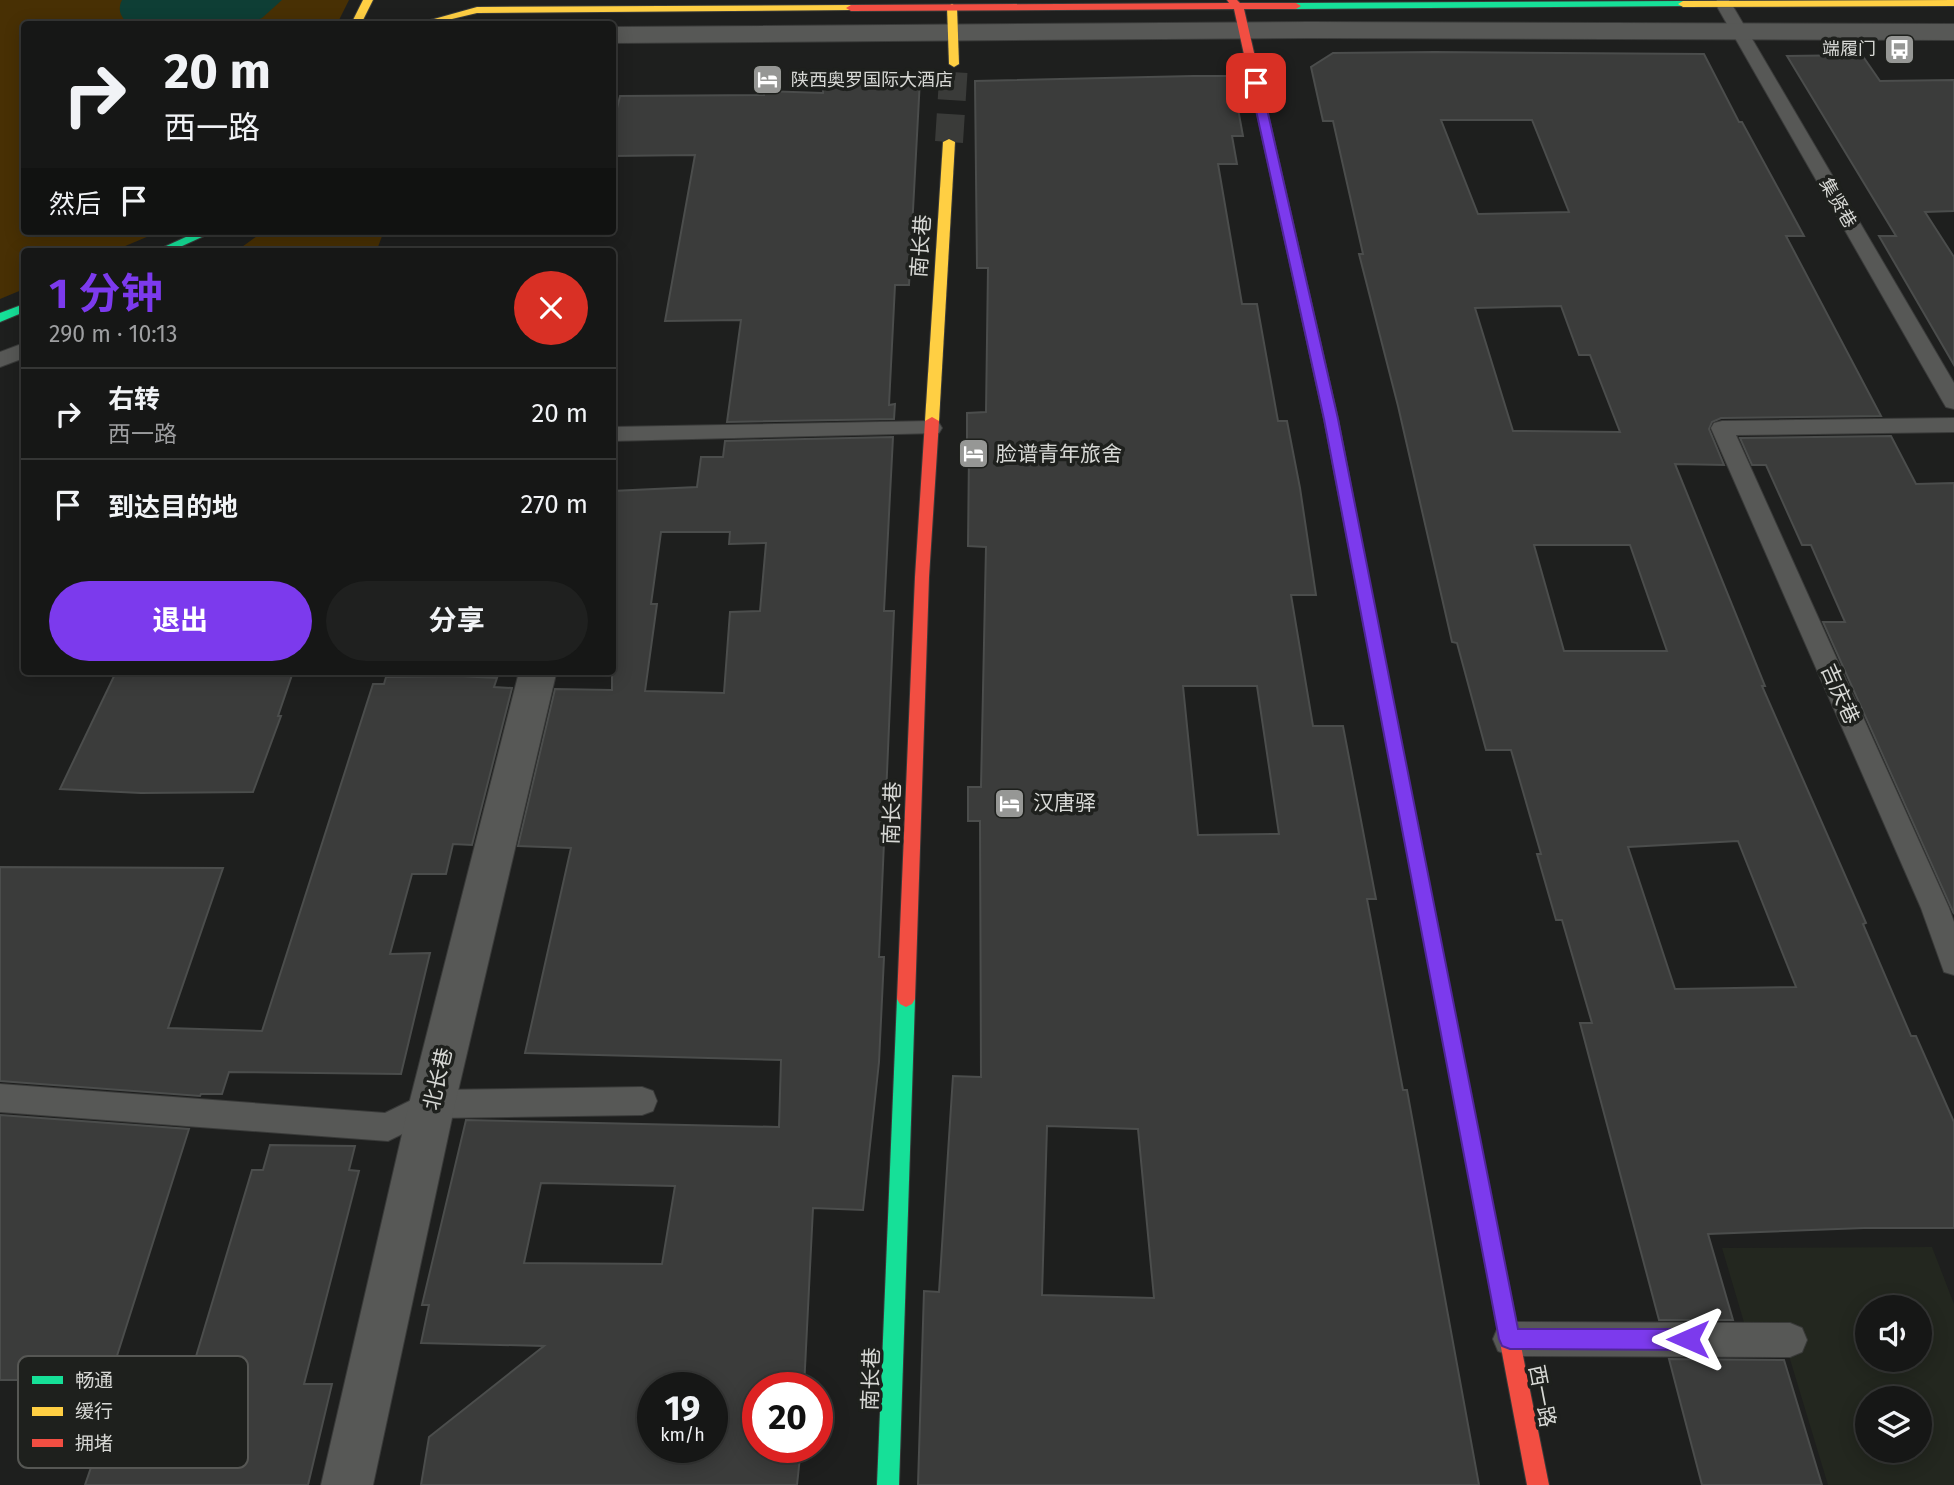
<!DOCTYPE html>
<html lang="zh">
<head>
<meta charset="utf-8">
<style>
	body { margin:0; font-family:"Fira Sans","Noto Sans SC",sans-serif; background:#1f201f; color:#f1f3f6; height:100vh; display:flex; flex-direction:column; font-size:26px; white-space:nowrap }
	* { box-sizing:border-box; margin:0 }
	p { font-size:23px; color:#9e9fa1 }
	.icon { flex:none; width:38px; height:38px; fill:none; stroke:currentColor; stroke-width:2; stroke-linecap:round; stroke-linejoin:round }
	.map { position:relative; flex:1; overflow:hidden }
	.side { position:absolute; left:21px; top:248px; width:595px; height:427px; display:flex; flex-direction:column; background:#161716; border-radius:7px; box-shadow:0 4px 18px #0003,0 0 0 2px #353635 }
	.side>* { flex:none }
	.top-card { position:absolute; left:21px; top:21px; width:595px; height:214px; border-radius:7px; box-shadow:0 4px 18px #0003,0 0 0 2px #353635; background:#161716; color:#f1f3f6; overflow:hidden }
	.fabs { position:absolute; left:1855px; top:1295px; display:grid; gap:14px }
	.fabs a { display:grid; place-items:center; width:77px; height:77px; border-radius:50%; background:#161716; box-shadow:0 4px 18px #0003,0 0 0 2px #353635; font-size:35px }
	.speed { position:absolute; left:637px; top:1372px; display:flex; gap:14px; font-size:35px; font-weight:700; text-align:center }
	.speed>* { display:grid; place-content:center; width:91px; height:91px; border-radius:50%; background:#161716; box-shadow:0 4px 18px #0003,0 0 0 2px #353635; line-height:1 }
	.speed small { font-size:18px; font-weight:400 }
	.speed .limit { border:10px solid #d22; background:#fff; color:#111 }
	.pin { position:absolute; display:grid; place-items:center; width:60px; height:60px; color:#fff; margin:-30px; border-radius:14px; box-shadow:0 4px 10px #0006 }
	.me { position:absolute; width:77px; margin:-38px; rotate:270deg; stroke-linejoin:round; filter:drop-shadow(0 0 5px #0008) }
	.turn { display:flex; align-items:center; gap:24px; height:147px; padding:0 28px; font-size:32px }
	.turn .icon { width:91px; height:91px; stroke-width:2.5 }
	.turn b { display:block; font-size:49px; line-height:60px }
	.then { display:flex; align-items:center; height:66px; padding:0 28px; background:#0003; gap:14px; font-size:26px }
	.round { display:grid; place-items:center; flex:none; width:74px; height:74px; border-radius:37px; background:#1f201f }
	.overview { display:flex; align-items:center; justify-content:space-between; height:119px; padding:0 28px }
	h1 { font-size:42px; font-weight:700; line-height:52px; color:#7c3aed }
	.action { display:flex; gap:14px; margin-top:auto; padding:14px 28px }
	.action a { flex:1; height:80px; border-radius:42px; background:#7c3aed; color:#fff; font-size:28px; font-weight:700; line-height:80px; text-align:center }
	.action a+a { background:#1f201f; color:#f1f3f6 }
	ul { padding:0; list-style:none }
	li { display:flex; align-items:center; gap:21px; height:91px; padding:0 28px; border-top:2px solid #353635 }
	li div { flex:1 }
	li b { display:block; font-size:26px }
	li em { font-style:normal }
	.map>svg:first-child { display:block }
</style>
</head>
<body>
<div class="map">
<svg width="1954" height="1485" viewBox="0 0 1954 1485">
	<rect width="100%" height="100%" fill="#1e1f1e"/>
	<path fill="#23271f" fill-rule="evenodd" d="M1932,1247L1954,1304V1485H1828L1783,1336H1748L1722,1248ZM1867,1307H1920V1360H1867ZM1867,1398H1920V1451H1867Z"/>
	<g fill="#483004">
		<polygon points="0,0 349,0 337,24 24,24 24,231 161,231 111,252 24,252 24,289 0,299"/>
		<polygon points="264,231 384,231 376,252 235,252"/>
	</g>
	<path fill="#0e3e35" d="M122,0H282L262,18L247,24H128C121,17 117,10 122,0Z"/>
	<g fill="#3b3c3b" stroke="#4b4d4c" stroke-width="2" fill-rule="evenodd">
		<path d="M1435,52L1704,54L1739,122H1742L1804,236H1786L1881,416L1721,418L1712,422L1709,429L1724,465L1675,464L1765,686H1762L1866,923L1863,924L1911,1036H1916L1954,1122V1228H1864L1708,1234L1733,1320H1659L1580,1023H1592L1562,920H1556L1537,854H1541L1511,750H1486L1457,643L1452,642L1398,406L1359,254H1363L1333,121H1323L1311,67L1333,53ZM1441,120H1532L1569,212L1478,214ZM1561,306L1579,355H1590L1620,432L1513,431L1475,308ZM1534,545H1630L1667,651H1564ZM1738,841L1796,987L1675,989L1628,847Z"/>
		<polygon points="1862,55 1880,81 1954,80 1954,211 1925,212 1954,257 1954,365 1879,236 1896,236 1787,56"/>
		<path d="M1193,76H1232L1243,136H1232L1237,164H1218L1242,304H1257L1278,421H1287L1300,488L1316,595H1291L1313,726H1343L1376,899H1367L1403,1090H1407L1479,1485H918L924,1291L939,1292L953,1076L981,1077L980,821H968V787H981L986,547L968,546L969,451H967V413L986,412L988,268H977L975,81ZM1183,686H1257L1279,834L1198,835ZM1047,1126L1138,1129L1154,1298L1042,1295Z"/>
		<polygon points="824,79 920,79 909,285 895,285 889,405 895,404 894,419 727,422 741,320 665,321 695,155 612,156 612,129 620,96 764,95 764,91 823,93"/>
		<polygon points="1891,436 1916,484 1954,483 1954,914 1823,622 1845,622 1811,545 1802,545 1766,465 1752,465 1740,438"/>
		<path d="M893,437L884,611H894L879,957H884L879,1062L863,1210L813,1208L804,1388H758V1447H801L797,1485H421L429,1437L544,1346L421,1343L429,1305H422L466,1120L779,1127L781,1060L525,1053L571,848L518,846L555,689L612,690V491L697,487L701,457H723L725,441ZM661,532H730L729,544L766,543L760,611L730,612L724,693L645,691L657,604H651ZM541,1183L675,1186L662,1264L524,1263ZM653,1388H712V1447H653Z"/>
		<polygon points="116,672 293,672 278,716 281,716 253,792 141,793 60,789"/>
		<polygon points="457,676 497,678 494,687 512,688 472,845 453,844 446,874 412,874 390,954 430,953 401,1074 229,1072 222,1094 201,1094 200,1096 0,1081 0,867 223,868 168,1028 262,1031 373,684 384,684 386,677"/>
		<polygon points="0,1115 189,1129 109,1381 113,1382 188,1383 252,1170 263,1170 270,1145 355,1146 349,1170 359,1171 304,1384 332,1384 308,1485 85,1485 103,1432 35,1433 51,1380 0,1380"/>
		<polygon points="1669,1359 1784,1360 1822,1485 1702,1485"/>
	</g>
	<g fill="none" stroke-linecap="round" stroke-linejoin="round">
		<polyline stroke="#3a3b39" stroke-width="28" stroke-dasharray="28 14" stroke-linecap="butt" points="949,142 954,64"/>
		<defs>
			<g id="lane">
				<polygon points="1717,0 1729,0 1731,3 1954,383 1954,409 1946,407 1943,402 1715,3"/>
				<polygon points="24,343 24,358 0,367 0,352"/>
				<polygon points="1954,418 1954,432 1736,435 1949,908 1954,922 1954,975 1944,972 1921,908 1711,428 1714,423 1722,421"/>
				<polygon points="931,421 939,423 942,428 939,433 612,441 612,427"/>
				<polygon points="0,1084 385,1113 432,1090 642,1087 653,1091 657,1101 653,1111 642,1115 435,1118 388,1141 0,1112"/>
				<polygon points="1510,1322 1790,1323 1802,1328 1807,1340 1802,1352 1790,1357 1510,1356 1498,1351 1493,1339 1498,1327"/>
			</g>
			<g id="street">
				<polygon points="1309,22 1954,24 1954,40 1309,38 612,43 612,27"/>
				<polygon points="519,672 556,674 455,1104 373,1485 321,1485 409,1104"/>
			</g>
			<g id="fast">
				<polygon points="1683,1 1687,2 1687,6 1296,9 1291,6 1296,3"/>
				<polygon points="199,231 215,231 169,252 153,252"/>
				<polygon points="24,304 24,312 0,322 0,313"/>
				<polygon points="1359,559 1366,564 1483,1157 1481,1163 1474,1166 1467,1163 1465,1157 1352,564"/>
				<polygon points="906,991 912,994 915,999 899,1485 877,1485 897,999 900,994"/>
			</g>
			<g id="slow">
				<polygon points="363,0 373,0 361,24 351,24"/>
				<polygon points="1954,0 1954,6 1683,7 1678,4 1683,1"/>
				<polygon points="952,4 957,7 959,64 954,67 949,64 947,7"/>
				<polygon points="851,5 855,6 855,10 477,13 431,24 416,24 477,7"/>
				<polygon points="949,139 955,142 939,421 932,425 925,421 943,142"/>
			</g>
			<g id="jam">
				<polygon points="1227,0 1237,0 1240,3 1296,3 1301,6 1296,9 1244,9 1338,419 1366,564 1359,569 1352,564 1324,419 1234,9 851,11 846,8 851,5 1229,3"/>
				<polygon points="932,417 939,421 929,577 915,999 912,1004 906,1007 900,1004 897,999 915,577 925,421"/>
				<polygon points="1474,1148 1481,1151 1483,1157 1549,1485 1527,1485 1465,1157 1467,1151"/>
			</g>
		</defs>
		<use href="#lane" stroke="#393a39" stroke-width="2"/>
		<use href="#street" stroke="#393a39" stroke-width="2"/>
		<use href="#fast" stroke="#393a39" stroke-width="2"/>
		<use href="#slow" stroke="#393a39" stroke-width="2"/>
		<use href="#jam" stroke="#393a39" stroke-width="2"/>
		<use href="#lane" fill="#575856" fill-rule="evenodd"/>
		<use href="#street" fill="#575856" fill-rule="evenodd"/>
		<use href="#fast" fill="#16e098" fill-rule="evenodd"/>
		<use href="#slow" fill="#ffcf43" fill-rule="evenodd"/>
		<use href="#jam" fill="#f24e42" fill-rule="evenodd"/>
	</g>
	<polygon fill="#7c3aed" stroke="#51269a" stroke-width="2" points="1256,79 1261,83 1338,419 1518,1329 1688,1329 1695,1332 1698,1339 1695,1347 1688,1350 1510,1349 1502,1346 1499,1339 1324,419 1250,83"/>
	<defs>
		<symbol id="bus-square" viewBox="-11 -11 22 22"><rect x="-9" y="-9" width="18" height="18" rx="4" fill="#969795" stroke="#1e201d"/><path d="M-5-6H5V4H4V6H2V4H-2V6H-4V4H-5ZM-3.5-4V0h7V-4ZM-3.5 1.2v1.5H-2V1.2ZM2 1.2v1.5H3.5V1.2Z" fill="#fff"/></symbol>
		<symbol id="hotel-square" viewBox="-11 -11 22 22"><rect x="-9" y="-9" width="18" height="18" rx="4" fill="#969795" stroke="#1e201d"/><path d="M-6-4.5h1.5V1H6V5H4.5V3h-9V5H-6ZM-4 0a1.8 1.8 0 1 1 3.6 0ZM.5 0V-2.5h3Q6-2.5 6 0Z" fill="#fff"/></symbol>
	</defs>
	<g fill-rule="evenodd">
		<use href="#bus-square" x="1882" y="32" width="35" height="35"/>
		<use href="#hotel-square" x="750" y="62" width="35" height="35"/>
		<use href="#hotel-square" x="956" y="436" width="35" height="35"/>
		<use href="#hotel-square" x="992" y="786" width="35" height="35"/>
	</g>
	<g text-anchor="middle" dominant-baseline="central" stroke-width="7" stroke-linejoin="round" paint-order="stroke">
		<g font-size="18" fill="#d7d8d5" stroke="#1e201d" text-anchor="end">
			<text x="1876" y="49">端履门</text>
			<text x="791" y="80" text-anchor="start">陕西奥罗国际大酒店</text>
		</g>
		<g font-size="18" fill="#d7d8d5" stroke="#1e201d">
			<text transform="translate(1838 203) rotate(60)">集贤巷</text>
		</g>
		<g font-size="21" fill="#d7d8d5" stroke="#1e201d">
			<text transform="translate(921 246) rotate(-86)">南长巷</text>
			<text transform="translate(1840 694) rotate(66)">吉庆巷</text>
			<text transform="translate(892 813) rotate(-88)">南长巷</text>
			<text transform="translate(438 1079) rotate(-77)">北长巷</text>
			<text transform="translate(871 1379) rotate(-88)">南长巷</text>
			<text transform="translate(1542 1396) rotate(79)">西一路</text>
		</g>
		<g font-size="21" fill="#d7d8d5" stroke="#1e201d" text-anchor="start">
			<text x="996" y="454">脸谱青年旅舍</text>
			<text x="1033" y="803">汉唐驿</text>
		</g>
	</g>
	<rect x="18" y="1356" width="230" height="112" rx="10" fill="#1e201d" stroke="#565754" stroke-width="2"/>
	<rect x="32" y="1376" width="31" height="8" fill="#16e098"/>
	<rect x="32" y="1407" width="31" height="9" fill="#ffcf43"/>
	<rect x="32" y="1439" width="31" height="8" fill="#f24e42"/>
	<g font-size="19" fill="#d7d8d5">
		<text x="75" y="1387">畅通</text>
		<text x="75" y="1418">缓行</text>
		<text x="75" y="1450">拥堵</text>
	</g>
</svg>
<div class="fabs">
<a><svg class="icon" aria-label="sound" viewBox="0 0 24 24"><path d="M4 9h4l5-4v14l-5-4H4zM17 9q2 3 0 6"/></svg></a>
<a><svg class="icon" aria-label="layers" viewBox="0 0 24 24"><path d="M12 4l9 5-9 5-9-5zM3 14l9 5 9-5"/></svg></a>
</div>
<div class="speed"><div>19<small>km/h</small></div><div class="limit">20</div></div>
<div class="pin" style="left:1256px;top:83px;background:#d93025"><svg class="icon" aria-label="arrive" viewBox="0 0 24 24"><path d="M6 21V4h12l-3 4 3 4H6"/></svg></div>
<svg class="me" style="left:1688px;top:1339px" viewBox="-20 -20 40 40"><path d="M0-17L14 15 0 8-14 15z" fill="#7c3aed" stroke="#fff" stroke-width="4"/></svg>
<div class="top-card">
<div class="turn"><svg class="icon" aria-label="right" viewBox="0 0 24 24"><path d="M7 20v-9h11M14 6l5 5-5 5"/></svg><div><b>20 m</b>西一路</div></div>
<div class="then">然后<svg class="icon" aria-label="arrive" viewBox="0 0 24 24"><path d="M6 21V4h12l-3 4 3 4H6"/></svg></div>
</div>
<section class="side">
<div class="overview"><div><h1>1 分钟</h1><p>290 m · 10:13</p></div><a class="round" style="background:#d93025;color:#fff"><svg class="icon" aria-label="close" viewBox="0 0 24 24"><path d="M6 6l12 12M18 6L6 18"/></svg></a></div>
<ul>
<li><svg class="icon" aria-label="right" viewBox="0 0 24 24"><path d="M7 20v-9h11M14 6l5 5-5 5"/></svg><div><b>右转</b><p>西一路</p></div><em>20 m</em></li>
<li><svg class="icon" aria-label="arrive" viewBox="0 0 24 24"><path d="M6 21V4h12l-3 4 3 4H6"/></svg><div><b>到达目的地</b></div><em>270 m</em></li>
</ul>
<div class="action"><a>退出</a><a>分享</a></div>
</section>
</div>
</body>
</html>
